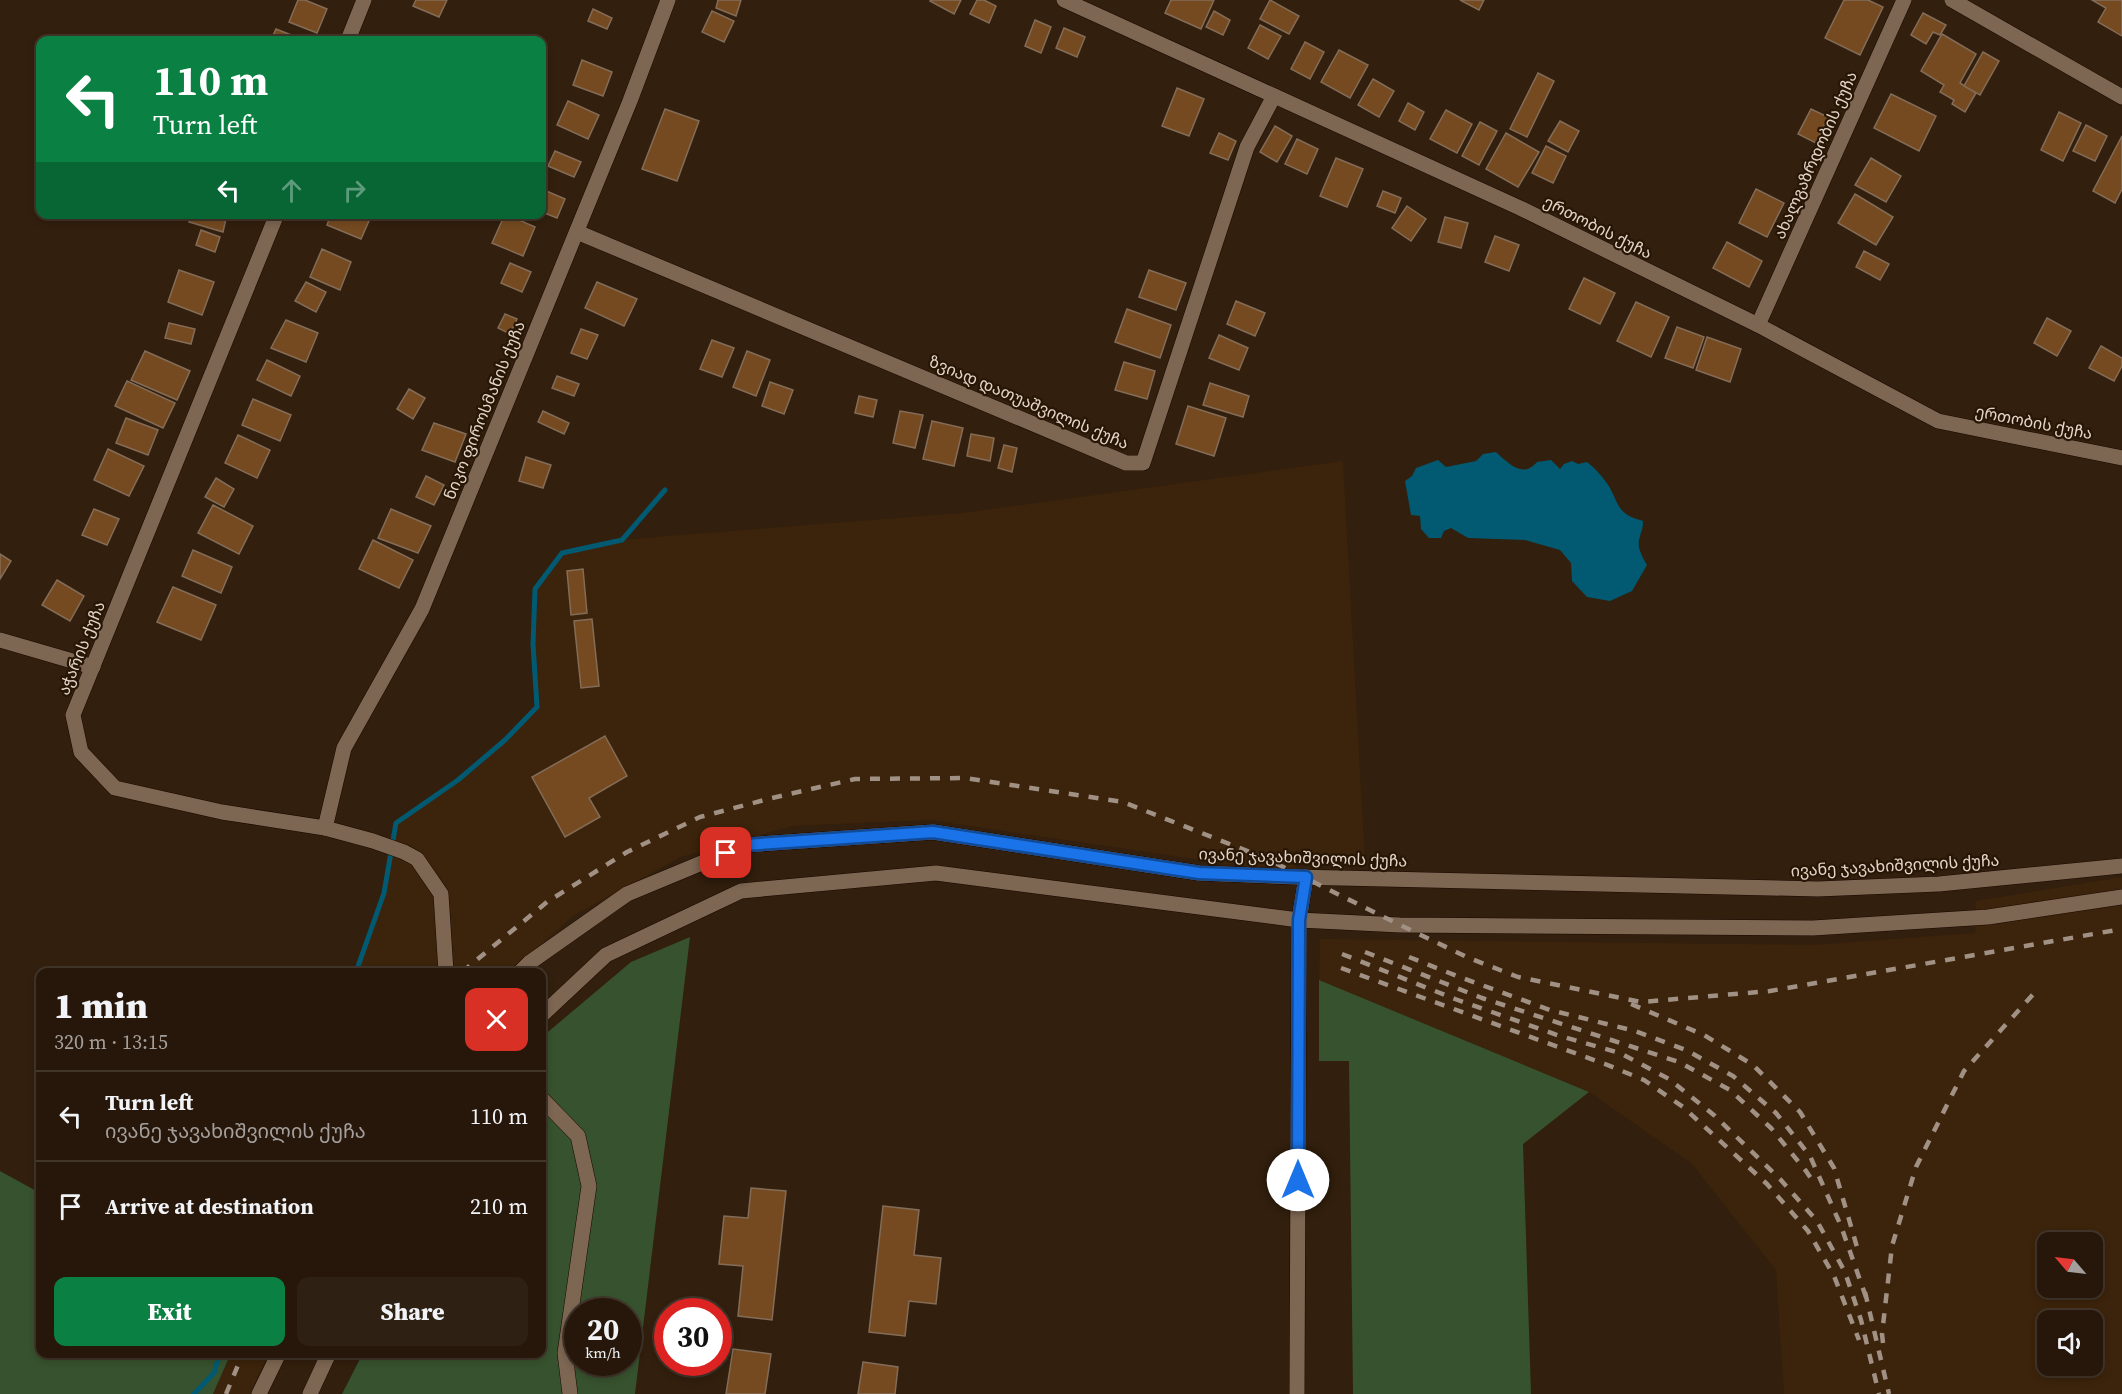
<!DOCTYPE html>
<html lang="en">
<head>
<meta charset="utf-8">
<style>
	body { margin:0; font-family:"Source Serif 4","Noto Sans Georgian",serif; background:#2e2013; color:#f1f3f6; height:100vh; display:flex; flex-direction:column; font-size:22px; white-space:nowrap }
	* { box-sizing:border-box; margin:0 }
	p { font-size:20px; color:#a49f9c }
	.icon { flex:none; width:33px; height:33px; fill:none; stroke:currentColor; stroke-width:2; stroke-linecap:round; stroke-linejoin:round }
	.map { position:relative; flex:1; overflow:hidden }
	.drawer { position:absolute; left:36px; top:968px; width:510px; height:390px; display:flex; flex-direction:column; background:#26170a; border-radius:12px; box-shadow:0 3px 9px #0003,0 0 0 2px #42362b }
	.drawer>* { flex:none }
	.banner { position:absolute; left:36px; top:36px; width:510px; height:183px; border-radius:12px; box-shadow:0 3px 9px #0003,0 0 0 2px #42362b; background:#0b8043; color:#fff; overflow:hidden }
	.needle { width:39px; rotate:298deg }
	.tools { position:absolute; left:2037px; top:1232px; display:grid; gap:12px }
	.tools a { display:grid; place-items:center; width:66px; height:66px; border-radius:12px; background:#26170a; box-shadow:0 3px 9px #0003,0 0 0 2px #42362b; font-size:30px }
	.speed { position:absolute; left:564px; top:1298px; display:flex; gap:12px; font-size:30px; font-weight:700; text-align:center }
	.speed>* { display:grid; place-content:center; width:78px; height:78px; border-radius:50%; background:#26170a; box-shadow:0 3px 9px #0003,0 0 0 2px #42362b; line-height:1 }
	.speed small { font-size:15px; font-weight:400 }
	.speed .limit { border:9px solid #d22; background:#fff; color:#111 }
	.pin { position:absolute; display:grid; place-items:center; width:51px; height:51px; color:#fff; margin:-26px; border-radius:12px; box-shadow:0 3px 9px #0006 }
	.me { position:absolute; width:66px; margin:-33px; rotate:0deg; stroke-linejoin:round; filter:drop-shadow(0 0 4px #0008) }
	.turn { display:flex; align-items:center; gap:21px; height:126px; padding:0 18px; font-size:27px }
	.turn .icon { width:78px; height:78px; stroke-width:2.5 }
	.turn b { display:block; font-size:42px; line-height:51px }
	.lanes { display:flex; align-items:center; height:57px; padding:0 18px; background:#0003; justify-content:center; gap:30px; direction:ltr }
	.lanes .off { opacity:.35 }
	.round { display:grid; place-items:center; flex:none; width:63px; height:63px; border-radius:12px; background:#2e2013 }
	.headline { display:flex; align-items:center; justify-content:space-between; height:102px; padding:0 18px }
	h1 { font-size:36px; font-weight:800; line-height:45px }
	.cta { display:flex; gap:12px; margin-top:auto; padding:12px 18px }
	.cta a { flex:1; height:69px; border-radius:12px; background:#0b8043; color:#fff; font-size:24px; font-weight:800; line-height:69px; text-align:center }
	.cta a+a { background:#2e2013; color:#f1f3f6 }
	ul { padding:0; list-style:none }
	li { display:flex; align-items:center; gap:18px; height:90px; padding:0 18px; border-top:2px solid #42362b }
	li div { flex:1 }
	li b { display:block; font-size:22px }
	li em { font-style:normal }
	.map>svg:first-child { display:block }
</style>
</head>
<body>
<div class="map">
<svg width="2122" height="1394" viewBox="0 0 2122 1394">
	<rect width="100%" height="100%" fill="#321f0d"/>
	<g fill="#3c230b" fill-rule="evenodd">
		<polygon points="1343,461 1365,862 1295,851 1296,874 930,820 793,826 681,857 573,916 510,972 356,972 384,893 396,823 458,780 505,740 537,707 533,644 535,589 562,553 622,540 679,535 962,513"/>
		<path d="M2122,877V1394H1784L1776,1270L1691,1163L1589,1092L1319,980L1320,939L1812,945L1975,933L1976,901ZM2048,1242H2092V1287H2048ZM2048,1320H2092V1365H2048Z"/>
		<polygon points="231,1353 269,1353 250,1394 213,1394"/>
	</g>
	<g fill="#37522e" fill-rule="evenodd">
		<path d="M690,937L635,1394H342L363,1353H542V1037L631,962ZM578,1311H628V1362H578Z"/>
		<polygon points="1319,980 1589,1092 1523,1144 1531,1394 1353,1394 1349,1061 1319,1061"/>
		<polygon points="0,1171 40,1193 40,1353 231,1353 213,1394 0,1394"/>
	</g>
	<path fill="#015a71" d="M1496,452C1508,463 1523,479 1537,462L1551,460L1560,469L1564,464L1572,461L1578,464L1587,462C1596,469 1604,478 1610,488C1620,507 1618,514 1643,521C1643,528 1642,529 1640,536C1636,547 1642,556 1647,565L1632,591L1610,601L1587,597L1572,581L1571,563L1560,550L1525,540L1468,538L1451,528L1444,531L1441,538H1429L1421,529L1420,516L1411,515L1405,481L1412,476L1416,468L1438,460L1446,467L1476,461L1483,454Z"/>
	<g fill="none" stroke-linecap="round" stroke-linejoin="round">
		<g stroke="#015a71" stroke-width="5">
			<polyline points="356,972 384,893 396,823 458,780 505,740 537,707 533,644 535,589 562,553 622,540 665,490"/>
			<polyline points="194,1394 214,1373 220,1353"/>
		</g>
	</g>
	<g fill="#754a20" stroke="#836c58" stroke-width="1.5">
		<polygon points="298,0 305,0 327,9 317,33 289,22"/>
		<polygon points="416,0 447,0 439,17 413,6"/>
		<polygon points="718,0 741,0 736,16 716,8"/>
		<polygon points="931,0 961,0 954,14 930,1"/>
		<polygon points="977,0 984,0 996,6 989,23 970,14"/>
		<polygon points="1171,0 1214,0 1201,29 1165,13"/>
		<polygon points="1270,0 1299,16 1289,34 1260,19"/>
		<polygon points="1460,0 1484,0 1479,10"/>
		<polygon points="1844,0 1868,0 1883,7 1860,55 1825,38"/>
		<polygon points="2092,0 2122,0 2122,36 2098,22 2106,8"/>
		<polygon points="593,9 612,18 607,29 588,21"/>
		<polygon points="712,11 734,21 724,42 702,32"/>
		<polygon points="1214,11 1230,20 1223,35 1206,27"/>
		<polygon points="1923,13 1946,25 1940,35 1933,32 1926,44 1911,35"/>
		<polygon points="1035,20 1051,27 1041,53 1025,46"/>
		<polygon points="1260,25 1281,36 1268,59 1248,48"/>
		<polygon points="1064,28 1085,37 1077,57 1056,48"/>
		<polygon points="276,29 304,40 271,40"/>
		<polygon points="1942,34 1976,54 1960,83 1976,93 1965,112 1952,104 1954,100 1940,92 1944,85 1921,71"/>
		<polygon points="1305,42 1324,52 1310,79 1291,69"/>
		<polygon points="1339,50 1368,65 1350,98 1321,82"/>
		<polygon points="1983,52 1999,61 1980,95 1964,86"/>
		<polygon points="582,60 612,72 603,96 573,85"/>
		<polygon points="1538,73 1554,81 1527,137 1510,129"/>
		<polygon points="1373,79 1394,91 1379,117 1358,105"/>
		<polygon points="1177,88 1204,99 1189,136 1162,126"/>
		<polygon points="1891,94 1936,116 1919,151 1874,128"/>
		<polygon points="568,101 599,115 588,139 557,125"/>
		<polygon points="1408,103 1424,112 1415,130 1399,121"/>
		<polygon points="665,109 699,121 677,181 642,169"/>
		<polygon points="1811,109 1828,117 1816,143 1798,134"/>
		<polygon points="1446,110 1472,124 1457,153 1430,139"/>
		<polygon points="2059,112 2081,123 2063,161 2041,150"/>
		<polygon points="1560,121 1579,131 1568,152 1548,141"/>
		<polygon points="1480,122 1497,131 1479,165 1462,156"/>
		<polygon points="2086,125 2107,136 2095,161 2073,151"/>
		<polygon points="1275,126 1292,136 1277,162 1260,152"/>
		<polygon points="1219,133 1236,141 1228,160 1210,153"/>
		<polygon points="1506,133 1539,152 1518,187 1486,169"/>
		<polygon points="2122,136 2122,189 2115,203 2093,191"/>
		<polygon points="1297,139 1318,149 1307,174 1285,164"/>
		<polygon points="1546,146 1566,156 1553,183 1532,173"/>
		<polygon points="555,151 581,162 574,177 548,166"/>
		<polygon points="1336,158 1363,169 1347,207 1320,196"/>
		<polygon points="1871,158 1901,176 1886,202 1855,185"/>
		<polygon points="1756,189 1784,203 1767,237 1739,223"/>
		<polygon points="544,190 565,199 557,218 542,212 542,196"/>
		<polygon points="1383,191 1401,198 1395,213 1377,206"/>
		<polygon points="1855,194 1893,217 1876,245 1838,223"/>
		<polygon points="1407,206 1426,219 1411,241 1392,228"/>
		<polygon points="191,214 227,214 223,232 189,222"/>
		<polygon points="331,214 372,214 361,239 327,225"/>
		<polygon points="505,214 535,227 523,256 492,243"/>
		<polygon points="1445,217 1468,223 1461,248 1438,242"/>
		<polygon points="201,230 220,237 215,252 196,245"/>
		<polygon points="1495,236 1519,245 1509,271 1485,262"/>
		<polygon points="1727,242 1762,261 1749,287 1713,268"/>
		<polygon points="322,249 351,262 340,290 310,277"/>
		<polygon points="1864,251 1889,264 1880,280 1856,267"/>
		<polygon points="510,263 531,272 522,292 501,283"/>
		<polygon points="179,270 214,282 202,315 168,302"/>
		<polygon points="1149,270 1186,283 1176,310 1139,297"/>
		<polygon points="1584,278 1615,293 1600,324 1569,309"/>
		<polygon points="306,282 326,292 316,312 295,301"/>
		<polygon points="597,282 637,299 624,326 585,308"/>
		<polygon points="1236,301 1265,313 1255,336 1227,324"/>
		<polygon points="1636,302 1669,317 1651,357 1617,341"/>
		<polygon points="1127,309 1171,325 1160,358 1115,342"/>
		<polygon points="505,314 517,319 510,334 498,328"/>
		<polygon points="2047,318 2071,331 2057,356 2034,343"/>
		<polygon points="286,320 318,333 306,362 271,348"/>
		<polygon points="169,323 195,329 191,344 165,338"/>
		<polygon points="1677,327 1704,337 1693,368 1665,358"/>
		<polygon points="581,329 598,335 587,359 571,353"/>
		<polygon points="1219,335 1248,348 1239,370 1209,358"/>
		<polygon points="1707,337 1741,349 1730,382 1696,370"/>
		<polygon points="712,340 734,348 722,377 700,369"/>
		<polygon points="2101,346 2122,358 2122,366 2114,381 2089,368"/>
		<polygon points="145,351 190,371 177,400 131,380"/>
		<polygon points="747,351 770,360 756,396 733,387"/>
		<polygon points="267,360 300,376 291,396 257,380"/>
		<polygon points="1124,362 1155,371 1147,399 1115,390"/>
		<polygon points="557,376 579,384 574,396 552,388"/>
		<polygon points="127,381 175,403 163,428 115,406"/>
		<polygon points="770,382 793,390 784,414 762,406"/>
		<polygon points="1210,383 1249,396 1243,417 1203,405"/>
		<polygon points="409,389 425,398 413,419 397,409"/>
		<polygon points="859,396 877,400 873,417 855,413"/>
		<polygon points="253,399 291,415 280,441 242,425"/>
		<polygon points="1188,406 1226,418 1214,456 1176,444"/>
		<polygon points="543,411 569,423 564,434 538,422"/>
		<polygon points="900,411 923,415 915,448 893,443"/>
		<polygon points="126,418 158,430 148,455 116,443"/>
		<polygon points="932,421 963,428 954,466 923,459"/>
		<polygon points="434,423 466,434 455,462 422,450"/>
		<polygon points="971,434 994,438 990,461 967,456"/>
		<polygon points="238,435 270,450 257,478 225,463"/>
		<polygon points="1004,445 1017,448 1012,472 998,468"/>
		<polygon points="108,449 144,466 129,496 94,480"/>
		<polygon points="526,457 551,465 543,488 519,481"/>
		<polygon points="426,476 444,485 434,505 416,497"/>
		<polygon points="216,478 234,489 224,507 205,497"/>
		<polygon points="213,505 253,526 239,554 198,533"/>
		<polygon points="94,509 119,519 107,545 82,535"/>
		<polygon points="391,509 431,526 418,553 378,538"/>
		<polygon points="373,540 413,560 399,588 359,569"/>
		<polygon points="193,550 232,567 221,593 182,576"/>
		<polygon points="0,554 11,561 0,579"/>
		<polygon points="583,569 587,613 571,615 567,571"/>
		<polygon points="57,580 84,596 70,621 42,605"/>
		<polygon points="173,587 216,605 201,640 157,622"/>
		<polygon points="592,619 599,686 581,688 574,621"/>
		<polygon points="605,736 627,776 589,798 600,817 565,837 532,777"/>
		<polygon points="751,1188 786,1191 772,1320 738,1316 743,1266 719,1264 724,1216 748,1218"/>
		<polygon points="883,1206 919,1210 914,1255 941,1258 936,1304 909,1301 905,1336 869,1332"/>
		<polygon points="733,1349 771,1354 765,1394 726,1394"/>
		<polygon points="863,1362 898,1367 895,1394 858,1394"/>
	</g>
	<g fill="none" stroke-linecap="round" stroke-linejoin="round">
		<defs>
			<g id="minor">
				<polyline points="1064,0 1520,208 1758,325 1938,421 2122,458"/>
				<polyline points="1952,0 2122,97"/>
				<polyline points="348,40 364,0"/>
				<polyline points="277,214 73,715 81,752 115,788 222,812 325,828 373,841 404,852 417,859 441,894 446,972"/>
				<polyline points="577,232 1126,463 1143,463 1247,147 1274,96"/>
				<polyline points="1758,325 1904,0"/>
				<polyline points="0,640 93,667"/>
				<polyline points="325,828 344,748 422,609 630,101 668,0"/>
				<polyline points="520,972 529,963 627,894 745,845 933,832 1199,873 1296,877 1818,889 1939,884 2122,866"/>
				<polyline points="542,1015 606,955 741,891 936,873 1299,920 1400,925 1813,928 1988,917 2122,897"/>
				<polyline points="542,1099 578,1136 589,1186 565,1353 570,1394"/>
				<polyline points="259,1394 279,1353"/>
				<polyline points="310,1394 329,1353"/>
				<polyline points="1297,1394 1299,920 1306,877"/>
			</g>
		</defs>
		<use href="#minor" stroke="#190800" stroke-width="16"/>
		<use href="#minor" stroke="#7d6652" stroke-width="15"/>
		<g stroke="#a19184" stroke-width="4.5" stroke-dasharray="10 10" stroke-linecap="butt">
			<polyline points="1365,952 1482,998 1679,1062 1730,1090 1771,1128 1806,1171 1814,1183"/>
			<polyline points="1342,954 1455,999 1560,1036 1620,1053 1669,1079 1715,1116 1780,1179 1817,1221 1845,1272 1861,1320 1879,1394"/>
			<polyline points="1409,957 1457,976 1550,1010 1635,1031 1686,1050 1733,1076 1776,1113 1810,1156 1841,1226 1867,1300"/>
			<polyline points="1341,968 1605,1064 1644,1080 1683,1107 1767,1184 1808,1231 1834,1276 1859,1340"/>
			<polyline points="462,972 547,902 627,852 700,817 772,798 855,779 965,778 1123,802 1265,858 1400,925 1469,958 1518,977 1641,1002 1770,991 2122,929"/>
			<polyline points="1631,1004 1704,1035 1753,1065 1800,1112 1834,1168 1857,1247"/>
			<polyline points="1865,1292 1889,1394"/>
			<polyline points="1883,1343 1882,1334 1892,1246 1916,1167 1964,1071 2037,990"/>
			<polyline points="226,1394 243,1353"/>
		</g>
	</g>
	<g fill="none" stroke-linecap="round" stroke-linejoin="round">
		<defs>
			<polyline id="route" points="726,853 745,845 933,832 1199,873 1306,877 1299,920 1298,1180"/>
		</defs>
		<use href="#route" stroke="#114b97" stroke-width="15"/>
		<use href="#route" stroke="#1a73e8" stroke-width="10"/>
	</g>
	<g text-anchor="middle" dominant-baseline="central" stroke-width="4.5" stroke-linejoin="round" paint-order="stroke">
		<g font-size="16" fill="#e3d5ca" stroke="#281604">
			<text transform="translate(1815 155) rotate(-66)">ახალგაზრდობის ქუჩა</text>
			<text transform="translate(1598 227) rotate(27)">ერთობის ქუჩა</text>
			<text transform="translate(1029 402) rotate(23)">ზვიად დათუაშვილის ქუჩა</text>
			<text transform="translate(484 410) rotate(-68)">ნიკო ფიროსმანის ქუჩა</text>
			<text transform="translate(2034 422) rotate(11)">ერთობის ქუჩა</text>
			<text transform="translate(81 648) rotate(-68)">აჭარის ქუჩა</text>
			<text transform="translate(1303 857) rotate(2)">ივანე ჯავახიშვილის ქუჩა</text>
			<text transform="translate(1895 865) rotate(-3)">ივანე ჯავახიშვილის ქუჩა</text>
		</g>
	</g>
</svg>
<div class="tools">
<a><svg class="needle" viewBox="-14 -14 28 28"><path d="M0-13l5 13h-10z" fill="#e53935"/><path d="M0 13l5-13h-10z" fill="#a49f9c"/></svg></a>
<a><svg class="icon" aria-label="sound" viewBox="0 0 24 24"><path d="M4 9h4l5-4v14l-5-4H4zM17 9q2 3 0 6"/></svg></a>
</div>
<div class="speed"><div>20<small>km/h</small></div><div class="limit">30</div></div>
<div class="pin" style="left:726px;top:853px;background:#d93025"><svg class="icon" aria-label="arrive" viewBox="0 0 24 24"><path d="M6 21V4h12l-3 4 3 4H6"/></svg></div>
<svg class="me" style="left:1298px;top:1180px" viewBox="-20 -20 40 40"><circle r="19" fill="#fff"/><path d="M0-13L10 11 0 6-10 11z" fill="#1a73e8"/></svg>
<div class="banner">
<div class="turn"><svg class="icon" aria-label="left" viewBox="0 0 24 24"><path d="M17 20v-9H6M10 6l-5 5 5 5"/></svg><div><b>110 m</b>Turn left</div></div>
<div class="lanes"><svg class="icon" aria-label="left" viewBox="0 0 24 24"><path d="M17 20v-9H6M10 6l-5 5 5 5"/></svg><svg class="icon off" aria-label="ahead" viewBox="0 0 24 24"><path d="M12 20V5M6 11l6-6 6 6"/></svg><svg class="icon off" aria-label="right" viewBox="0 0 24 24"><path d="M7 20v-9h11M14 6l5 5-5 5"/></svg></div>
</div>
<section class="drawer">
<div class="headline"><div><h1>1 min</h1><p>320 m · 13:15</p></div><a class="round" style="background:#d93025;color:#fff"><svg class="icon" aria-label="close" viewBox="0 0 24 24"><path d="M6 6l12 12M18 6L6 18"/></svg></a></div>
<ul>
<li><svg class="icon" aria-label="left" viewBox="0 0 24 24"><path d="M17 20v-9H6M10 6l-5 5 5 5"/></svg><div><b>Turn left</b><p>ივანე ჯავახიშვილის ქუჩა</p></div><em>110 m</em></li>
<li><svg class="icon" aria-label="arrive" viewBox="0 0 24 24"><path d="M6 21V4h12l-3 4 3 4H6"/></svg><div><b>Arrive at destination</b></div><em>210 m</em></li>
</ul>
<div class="cta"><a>Exit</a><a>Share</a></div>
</section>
</div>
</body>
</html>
